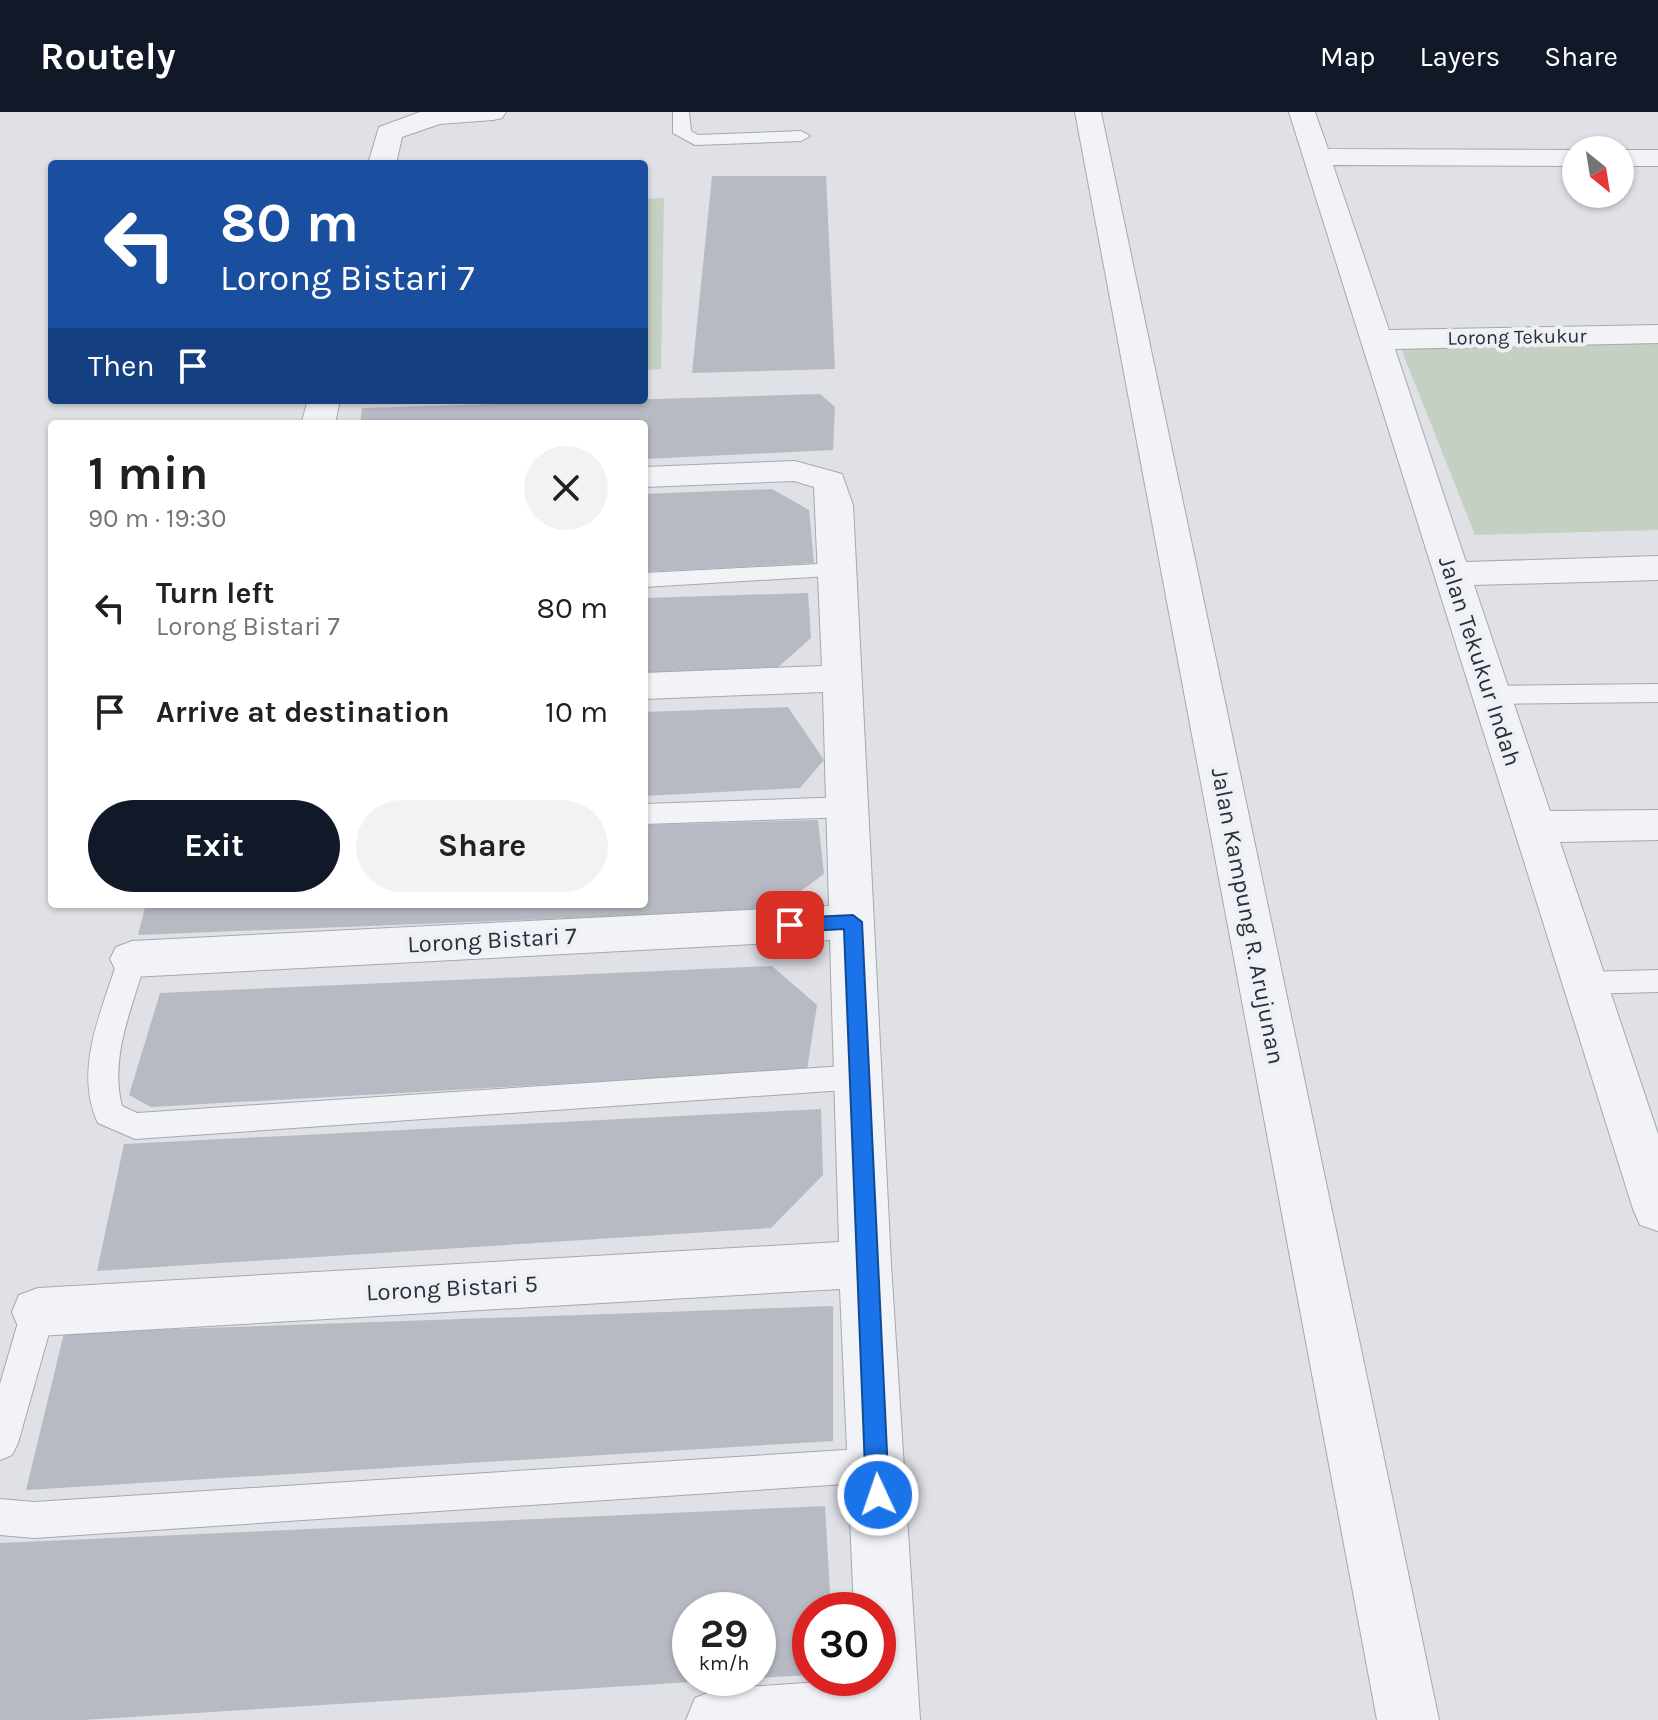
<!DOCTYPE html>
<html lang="en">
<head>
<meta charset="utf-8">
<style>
	body { margin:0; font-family:Karla,sans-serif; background:#f2f2f2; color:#202124; height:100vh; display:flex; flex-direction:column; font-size:30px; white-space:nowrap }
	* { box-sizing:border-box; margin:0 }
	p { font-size:26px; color:#757577 }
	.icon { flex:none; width:44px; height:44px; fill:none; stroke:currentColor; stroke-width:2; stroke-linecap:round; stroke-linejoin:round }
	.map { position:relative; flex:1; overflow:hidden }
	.sheet { position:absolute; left:48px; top:308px; width:600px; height:488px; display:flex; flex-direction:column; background:#fff; border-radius:8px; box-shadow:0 2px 6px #0004 }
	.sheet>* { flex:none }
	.hud { position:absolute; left:48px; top:48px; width:600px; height:244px; border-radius:8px; box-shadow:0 2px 6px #0004; background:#1a4fa0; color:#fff; overflow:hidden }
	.needle { width:52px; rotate:150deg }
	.tools { position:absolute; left:1562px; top:24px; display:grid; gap:16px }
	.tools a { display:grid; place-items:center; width:72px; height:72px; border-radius:50%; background:#fff; box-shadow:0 2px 6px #0004; font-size:40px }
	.speed { position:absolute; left:672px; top:1480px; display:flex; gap:16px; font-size:40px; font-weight:700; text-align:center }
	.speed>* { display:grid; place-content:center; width:104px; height:104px; border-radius:50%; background:#fff; box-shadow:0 2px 6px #0004; line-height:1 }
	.speed small { font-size:20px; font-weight:400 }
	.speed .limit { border:12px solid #d22; background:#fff; color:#111 }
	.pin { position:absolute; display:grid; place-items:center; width:68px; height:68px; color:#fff; margin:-34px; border-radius:16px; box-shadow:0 4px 12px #0006 }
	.me { position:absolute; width:88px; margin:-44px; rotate:357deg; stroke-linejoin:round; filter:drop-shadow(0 0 6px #0008) }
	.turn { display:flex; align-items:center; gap:28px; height:168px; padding:0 40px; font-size:36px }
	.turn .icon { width:104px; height:104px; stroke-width:2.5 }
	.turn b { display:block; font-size:56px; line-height:68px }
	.then { display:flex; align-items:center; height:76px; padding:0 40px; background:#0003; gap:16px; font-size:30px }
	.round { display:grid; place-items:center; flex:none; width:84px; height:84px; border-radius:42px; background:#f2f2f2 }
	.overview { display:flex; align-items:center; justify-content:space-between; height:136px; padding:0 40px }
	h1 { font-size:48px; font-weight:700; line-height:60px }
	.button { display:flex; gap:16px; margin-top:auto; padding:16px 40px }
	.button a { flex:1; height:92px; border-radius:48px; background:#111827; color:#fff; font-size:32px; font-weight:700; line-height:92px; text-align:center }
	.button a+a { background:#f2f2f2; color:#202124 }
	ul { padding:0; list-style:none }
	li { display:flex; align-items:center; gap:24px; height:104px; padding:0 40px }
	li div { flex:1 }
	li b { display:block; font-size:30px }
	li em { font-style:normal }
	header { display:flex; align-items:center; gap:48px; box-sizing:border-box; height:112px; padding:0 40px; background:#111827; color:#fff }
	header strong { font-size:38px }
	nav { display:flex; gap:44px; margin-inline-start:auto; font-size:28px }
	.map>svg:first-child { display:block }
</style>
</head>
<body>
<header>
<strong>Routely</strong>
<nav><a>Map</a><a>Layers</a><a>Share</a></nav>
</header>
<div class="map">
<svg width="1658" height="1608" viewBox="0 0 1658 1608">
	<rect width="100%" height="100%" fill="#dfe1e7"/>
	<g fill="#c4d0c1">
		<polygon points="664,86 661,257 644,258 644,87"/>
		<polygon points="1658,228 1658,418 1475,423 1400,234"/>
	</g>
	<g fill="#b7bac3">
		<polygon points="712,64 826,64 835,257 692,261"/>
		<polygon points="820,282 835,295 833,338 644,347 644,312 360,312 362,296"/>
		<polygon points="772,377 809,398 814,451 644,460 644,382"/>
		<polygon points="808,481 811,526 776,557 644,562 644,486"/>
		<polygon points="788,595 824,648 800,676 644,684 644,600"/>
		<polygon points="818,708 824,762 775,798 138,823 146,792 644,792 644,713"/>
		<polygon points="772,854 817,893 807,958 151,995 129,983 160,881"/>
		<polygon points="821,997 823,1063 771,1116 97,1159 124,1032"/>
		<polygon points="833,1194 833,1329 26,1378 64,1221"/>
		<polygon points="825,1394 831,1498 810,1498 810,1563 758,1566 758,1498 690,1498 690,1566 724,1568 83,1608 0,1608 0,1431"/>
	</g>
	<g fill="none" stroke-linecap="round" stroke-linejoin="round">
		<defs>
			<g id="service">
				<polygon points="673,0 689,0 691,19 698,23 801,19 810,24 801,29 695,33 673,21"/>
				<polygon points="838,451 850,458 846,463 644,475 644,461"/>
				<polygon points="1658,572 1658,590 1491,592 1482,589 1479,583 1482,577 1491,574"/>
				<polygon points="848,685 857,688 861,695 857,702 848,705 644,712 644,692"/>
				<path d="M132,836L142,839L146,847C133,894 109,945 122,994L137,1001L859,953L870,956L874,965L870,974L859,977L135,1027L98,1011C73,959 102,898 118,847L122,839Z"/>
				<polygon points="1658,858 1658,880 1584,882 1574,879 1570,871 1574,863 1584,860"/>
				<polygon points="38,1185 50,1189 55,1200 18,1331 12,1343 0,1348 0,1272 21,1200 26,1189"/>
				<polygon points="876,1336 889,1341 894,1353 889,1365 876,1370 34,1426 0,1423 0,1387 34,1390"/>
			</g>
			<g id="minor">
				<polygon points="420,0 506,0 502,6 493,8 440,12 402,25 396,52 368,52 379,15"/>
				<polygon points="1075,0 1101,0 1439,1608 1377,1608"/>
				<polygon points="1289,0 1315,0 1328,37 1577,38 1576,54 1333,53 1389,218 1658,213 1658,231 1395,237 1466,450 1658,444 1658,468 1474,473 1550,699 1658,698 1658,728 1560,730 1658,1022 1658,1119 1640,1113 1633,1097"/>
				<polygon points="1619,38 1658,38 1658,54 1620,54"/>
				<polygon points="308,288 340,288 335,312 301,312"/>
				<polygon points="795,349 842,362 853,393 891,1152 920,1608 686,1608 695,1586 717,1577 878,1566 878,1498 854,1498 840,1177 38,1224 19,1217 12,1200 19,1183 38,1176 839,1130 830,828 132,865 116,859 110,847 116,835 132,829 829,794 823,580 644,587 644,561 822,554 814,375 794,369 644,375 644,355"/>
			</g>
		</defs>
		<use href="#service" stroke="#a5a8b0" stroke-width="2"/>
		<use href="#minor" stroke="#a5a8b0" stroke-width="2"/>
		<use href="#service" fill="#f2f3f6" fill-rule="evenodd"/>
		<use href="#minor" fill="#f2f3f6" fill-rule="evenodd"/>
	</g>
	<polygon fill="#1a73e8" stroke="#114b97" stroke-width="2" points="853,803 862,810 889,1383 886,1391 878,1394 870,1391 866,1383 844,817 790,820 781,813 790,806"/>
	<g text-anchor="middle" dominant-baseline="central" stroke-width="8" stroke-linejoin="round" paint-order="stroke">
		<g font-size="20" fill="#2a2f3c" stroke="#eff0f5">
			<text transform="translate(1517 225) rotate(-1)">Lorong Tekukur</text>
		</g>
		<g font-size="24" fill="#2a2f3c" stroke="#eff0f5">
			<text transform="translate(1480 549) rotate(72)">Jalan Tekukur Indah</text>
			<text transform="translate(1248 804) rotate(79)">Jalan Kampung R. Arujunan</text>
			<text transform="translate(492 828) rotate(-3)">Lorong Bistari 7</text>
			<text transform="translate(452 1176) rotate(-3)">Lorong Bistari 5</text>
		</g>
	</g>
</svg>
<div class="tools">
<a><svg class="needle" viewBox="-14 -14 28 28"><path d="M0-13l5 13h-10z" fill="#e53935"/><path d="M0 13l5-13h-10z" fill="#757577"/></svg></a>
</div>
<div class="speed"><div>29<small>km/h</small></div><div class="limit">30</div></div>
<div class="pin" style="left:790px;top:813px;background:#d93025"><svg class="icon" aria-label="arrive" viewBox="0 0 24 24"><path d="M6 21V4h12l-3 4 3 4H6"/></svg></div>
<svg class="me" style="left:878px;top:1383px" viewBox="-20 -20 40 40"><circle r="17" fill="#1a73e8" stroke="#fff" stroke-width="3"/><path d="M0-11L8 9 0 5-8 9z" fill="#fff"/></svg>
<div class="hud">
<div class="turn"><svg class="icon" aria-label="left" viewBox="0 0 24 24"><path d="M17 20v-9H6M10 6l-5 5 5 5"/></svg><div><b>80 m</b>Lorong Bistari 7</div></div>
<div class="then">Then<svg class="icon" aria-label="arrive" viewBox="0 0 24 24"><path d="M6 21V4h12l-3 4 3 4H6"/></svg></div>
</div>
<section class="sheet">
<div class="overview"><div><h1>1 min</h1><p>90 m · 19:30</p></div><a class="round"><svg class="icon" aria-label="close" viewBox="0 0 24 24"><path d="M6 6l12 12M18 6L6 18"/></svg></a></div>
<ul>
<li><svg class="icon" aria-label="left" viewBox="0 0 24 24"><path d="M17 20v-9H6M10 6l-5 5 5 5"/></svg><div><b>Turn left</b><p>Lorong Bistari 7</p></div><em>80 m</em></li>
<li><svg class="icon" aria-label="arrive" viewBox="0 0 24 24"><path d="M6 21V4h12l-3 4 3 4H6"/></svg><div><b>Arrive at destination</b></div><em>10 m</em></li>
</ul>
<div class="button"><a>Exit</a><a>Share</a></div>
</section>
</div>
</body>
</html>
